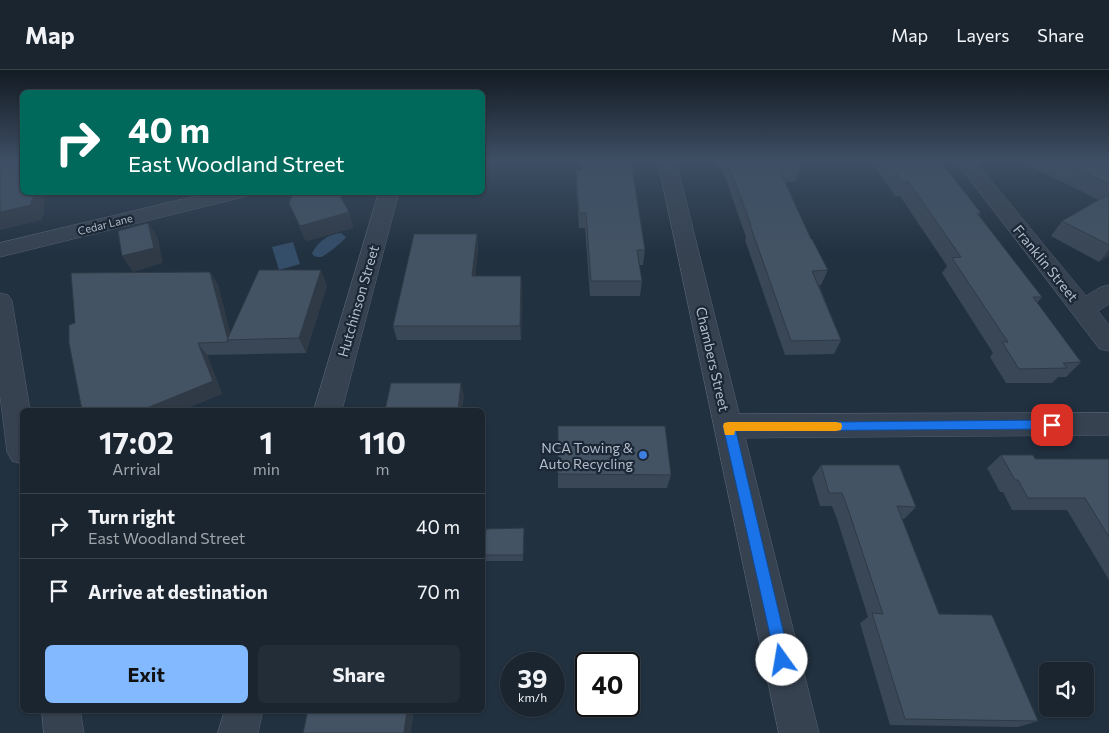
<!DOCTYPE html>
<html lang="en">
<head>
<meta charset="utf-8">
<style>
	body { margin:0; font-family:Commissioner,sans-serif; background:#232d38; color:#f1f3f6; height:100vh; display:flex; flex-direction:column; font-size:19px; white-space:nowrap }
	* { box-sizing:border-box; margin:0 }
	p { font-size:16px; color:#9fa5ab }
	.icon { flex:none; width:28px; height:28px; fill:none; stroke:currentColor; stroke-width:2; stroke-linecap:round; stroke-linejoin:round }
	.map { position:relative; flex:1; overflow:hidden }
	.sheet { position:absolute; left:20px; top:338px; width:465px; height:305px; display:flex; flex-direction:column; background:#1a2530; border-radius:8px; box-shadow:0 1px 4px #0004,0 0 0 1px #38424c }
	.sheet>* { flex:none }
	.top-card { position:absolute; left:20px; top:20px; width:465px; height:105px; border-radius:8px; box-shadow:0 1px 4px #0004,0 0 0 1px #38424c; background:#00695c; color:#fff; overflow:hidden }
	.tools { position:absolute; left:1039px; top:592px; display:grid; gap:10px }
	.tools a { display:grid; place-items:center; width:55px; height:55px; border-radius:8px; background:#1a2530; box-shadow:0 1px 4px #0004,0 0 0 1px #38424c; font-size:25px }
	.speed { position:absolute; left:500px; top:582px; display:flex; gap:10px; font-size:25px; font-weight:700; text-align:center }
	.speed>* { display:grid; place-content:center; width:65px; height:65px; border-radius:50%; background:#1a2530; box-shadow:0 1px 4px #0004,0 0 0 1px #38424c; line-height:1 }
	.speed small { font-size:12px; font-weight:400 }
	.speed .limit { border:2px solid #111; border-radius:8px; background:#fff; color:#111 }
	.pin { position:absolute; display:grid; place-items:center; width:42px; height:42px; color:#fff; margin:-21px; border-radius:10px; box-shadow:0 2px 8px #0006 }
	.me { position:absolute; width:55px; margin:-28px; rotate:347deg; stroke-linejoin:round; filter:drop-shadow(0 0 4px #0008) }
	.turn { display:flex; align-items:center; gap:18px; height:105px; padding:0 25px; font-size:22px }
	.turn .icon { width:65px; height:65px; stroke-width:2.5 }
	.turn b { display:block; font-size:35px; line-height:42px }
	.eta { display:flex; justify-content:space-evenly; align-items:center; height:85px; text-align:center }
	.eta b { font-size:30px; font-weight:700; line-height:35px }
	.action { display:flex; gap:10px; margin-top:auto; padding:10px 25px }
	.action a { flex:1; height:58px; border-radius:8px; background:#83baff; color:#111; font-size:20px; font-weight:700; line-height:58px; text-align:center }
	.action a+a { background:#232d38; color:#f1f3f6 }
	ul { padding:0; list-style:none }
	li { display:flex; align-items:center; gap:15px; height:65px; padding:0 25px; border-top:1px solid #38424c }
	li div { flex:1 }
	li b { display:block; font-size:19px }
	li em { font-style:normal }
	header { display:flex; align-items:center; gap:30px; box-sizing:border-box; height:70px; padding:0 25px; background:#1a2530; border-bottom:1px solid #38424c }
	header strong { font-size:24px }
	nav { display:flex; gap:28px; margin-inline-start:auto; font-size:18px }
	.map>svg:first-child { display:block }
</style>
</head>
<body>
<header>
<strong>Map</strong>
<nav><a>Map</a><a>Layers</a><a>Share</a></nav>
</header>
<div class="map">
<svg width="1109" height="663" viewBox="0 0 1109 663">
	<rect width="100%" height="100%" fill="#223140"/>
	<g fill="#344d68">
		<path d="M341,163L346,167C345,170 325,186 321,187C317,187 316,187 313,185L312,183C318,172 328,164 341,163Z"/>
		<polygon points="293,172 300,194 279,200 272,177"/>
	</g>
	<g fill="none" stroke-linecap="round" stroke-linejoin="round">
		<defs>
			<g id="minor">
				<polygon points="956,91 975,91 1086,226 1101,217 1109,215 1109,234 1098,241 1109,255 1109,281 1100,279"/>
				<polygon points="379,122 399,122 342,340 314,340"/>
				<polygon points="0,223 8,225 12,231 30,340 22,340 22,394 12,391 7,382 0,325"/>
				<polygon points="1109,343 1109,365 728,368 718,364 714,356 718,348 728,344"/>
				<polygon points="42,640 80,640 84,663 44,663"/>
				<polygon points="225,640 263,640 258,663 218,663"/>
			</g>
			<g id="tertiary">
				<polygon points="658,91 676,91 819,663 779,663"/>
				<polygon points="213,122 250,122 247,126 0,187 0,173"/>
			</g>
		</defs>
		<use href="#minor" stroke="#54606e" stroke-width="1"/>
		<use href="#tertiary" stroke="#54606e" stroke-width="1"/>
		<use href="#minor" fill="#364250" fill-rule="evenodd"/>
		<use href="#tertiary" fill="#364250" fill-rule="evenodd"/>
	</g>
	<g fill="#3a4756">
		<polygon points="582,91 631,91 645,180 643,195 639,195 642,211 640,226 590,226 585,158 579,158 576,115 576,100 581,100"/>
		<polygon points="712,91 797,91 800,97 795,112 785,112 811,169 828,200 821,215 819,215 841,270 834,284 785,285 745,170 746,167 727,113 721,98 715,98"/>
		<polygon points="871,91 940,91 981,143 979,145 1042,227 1037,233 1081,292 1066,307 1058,307 1052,313 1006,313 990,287 993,283 942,203 947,196 900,126 895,126"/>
		<polygon points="1020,91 1109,91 1109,186 1099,192 1051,166 1062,151 1099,130"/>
		<polygon points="289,133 349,142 353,158 306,171"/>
		<polygon points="477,164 478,178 475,206 521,206 522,220 521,270 397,270 393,256"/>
		<polygon points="210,202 218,215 230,263 327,215 306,283 207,285 222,324 182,340 82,340"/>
		<polygon points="558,356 671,405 667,418 558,418"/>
		<polygon points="1001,385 1035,389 1109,389 1109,510 1067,440 1012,440 1003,422 1000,422 987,398"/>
		<polygon points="821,395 916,437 904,449 902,449 939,544 1038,651 1018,657 890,655 860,553 868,547 837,449 832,436 820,436 812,408"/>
		<polygon points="524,465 523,491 486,491 484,485"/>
	</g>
	<g fill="#2f3a46">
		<polygon points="33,122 44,122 44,145 42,145 42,150 0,160 0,142 31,131"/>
		<polygon points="349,142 353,158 306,171 300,156"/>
		<polygon points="148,153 158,168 163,193 133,202 122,186"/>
		<polygon points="477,164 478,178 474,220 472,206"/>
		<polygon points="1109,180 1109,186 1099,192"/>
		<polygon points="321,200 327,215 306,283 299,268"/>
		<polygon points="210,202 218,215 232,270 228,270"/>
		<polygon points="521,206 522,220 521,270 520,256"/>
		<polygon points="198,273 207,285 222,324 182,340 142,340"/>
		<polygon points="461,313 464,327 462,340 458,340"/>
		<polygon points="407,640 414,640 411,663 404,663"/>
	</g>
	<g fill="#435364" stroke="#2f3a46">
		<polygon points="0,91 22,91 22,122 33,122 33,130 31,131 31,135 0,142"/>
		<polygon points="582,91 631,91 645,180 637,180 642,211 591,211 586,143 579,143 576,100 582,100"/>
		<polygon points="727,91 797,91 800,97 778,97 811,169 812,169 828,200 812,201 841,270 791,271 750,155 751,155"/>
		<polygon points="888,91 940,91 981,143 977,143 1042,227 1033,227 1081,292 1063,293 1067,298 1019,299 1002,272 1008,272 952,188 961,187 908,111 902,112"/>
		<polygon points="1061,91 1109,91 1109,114"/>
		<polygon points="294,122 338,122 349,142 300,156 289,133"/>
		<polygon points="1109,124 1109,175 1062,151"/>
		<polygon points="148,153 154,178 122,186 118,161"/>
		<polygon points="414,164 477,164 472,206 521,206 520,256 393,256"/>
		<polygon points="259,200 321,200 299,268 227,270"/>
		<polygon points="210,202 228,270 227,270 228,272 198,273 213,311 142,340 82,340 69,273 69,255 75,253 71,203"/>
		<polygon points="391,313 461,313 458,340 385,340"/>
		<polygon points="558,356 665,356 671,405 558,404"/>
		<polygon points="1001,385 1033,385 1035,389 1109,389 1109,467 1085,428 1028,428 1018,410 1015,410"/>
		<polygon points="821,395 899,395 916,437 897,436 939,544 992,545 1038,651 905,649 872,543 883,544 847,436 842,423 829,423"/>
		<polygon points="524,458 523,485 484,485 486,459"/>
		<polygon points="308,640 407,640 404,663 303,663"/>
	</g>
	<linearGradient id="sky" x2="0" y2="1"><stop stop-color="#131b23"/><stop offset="0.49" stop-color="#3e4e64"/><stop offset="1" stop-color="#3e4e64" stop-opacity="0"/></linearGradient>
	<rect width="1109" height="184" fill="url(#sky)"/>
	<polygon fill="#1a73e8" stroke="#114b97" points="1052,350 1056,351 1058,355 1056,358 1052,359 736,361 790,590 788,596 782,598 777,596 723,356 724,353"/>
	<polygon fill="#f59e0b" points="728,352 836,352 841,353 842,356 841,360 836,361 735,361 734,365 725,365 723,356 724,353"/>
	<circle fill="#3f7fe0" stroke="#1b2735" stroke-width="2" cx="643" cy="385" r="5"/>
	<g text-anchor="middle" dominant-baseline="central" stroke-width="4.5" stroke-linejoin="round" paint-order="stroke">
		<g font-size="11" fill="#b3bdcb" stroke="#1b2735">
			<text transform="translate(105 154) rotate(-14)">Cedar Lane</text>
		</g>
		<g font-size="14" fill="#b3bdcb" stroke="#1b2735">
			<text transform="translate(1046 193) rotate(51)">Franklin Street</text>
			<text transform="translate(358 231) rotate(-74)">Hutchinson Street</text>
			<text transform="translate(713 289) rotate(77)">Chambers Street</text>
		</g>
		<g font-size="14" fill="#b3bdcb" stroke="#1b2735" text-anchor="end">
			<text x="633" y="377">NCA Towing &amp;<tspan x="633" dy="16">Auto Recycling</tspan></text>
		</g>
	</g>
</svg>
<div class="tools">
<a><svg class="icon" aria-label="sound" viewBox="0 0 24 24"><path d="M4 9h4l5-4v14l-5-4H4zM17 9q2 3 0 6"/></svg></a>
</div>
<div class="speed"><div>39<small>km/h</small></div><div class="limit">40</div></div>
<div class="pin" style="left:1052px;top:355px;background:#d93025"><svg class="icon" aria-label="arrive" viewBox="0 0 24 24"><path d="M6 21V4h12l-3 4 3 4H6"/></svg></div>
<svg class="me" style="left:782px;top:590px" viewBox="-20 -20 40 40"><circle r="19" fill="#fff"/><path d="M0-13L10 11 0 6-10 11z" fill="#1a73e8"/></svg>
<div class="top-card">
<div class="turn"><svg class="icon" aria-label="right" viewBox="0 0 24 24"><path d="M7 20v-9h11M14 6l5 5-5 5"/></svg><div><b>40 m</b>East Woodland Street</div></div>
</div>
<section class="sheet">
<div class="eta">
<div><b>17:02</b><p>Arrival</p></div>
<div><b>1</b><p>min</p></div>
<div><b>110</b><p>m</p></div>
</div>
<ul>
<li><svg class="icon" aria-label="right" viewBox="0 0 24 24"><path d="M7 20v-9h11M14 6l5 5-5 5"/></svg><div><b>Turn right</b><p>East Woodland Street</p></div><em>40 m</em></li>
<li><svg class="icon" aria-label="arrive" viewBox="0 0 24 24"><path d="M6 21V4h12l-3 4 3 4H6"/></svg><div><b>Arrive at destination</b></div><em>70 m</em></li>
</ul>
<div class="action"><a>Exit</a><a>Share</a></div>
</section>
</div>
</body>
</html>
